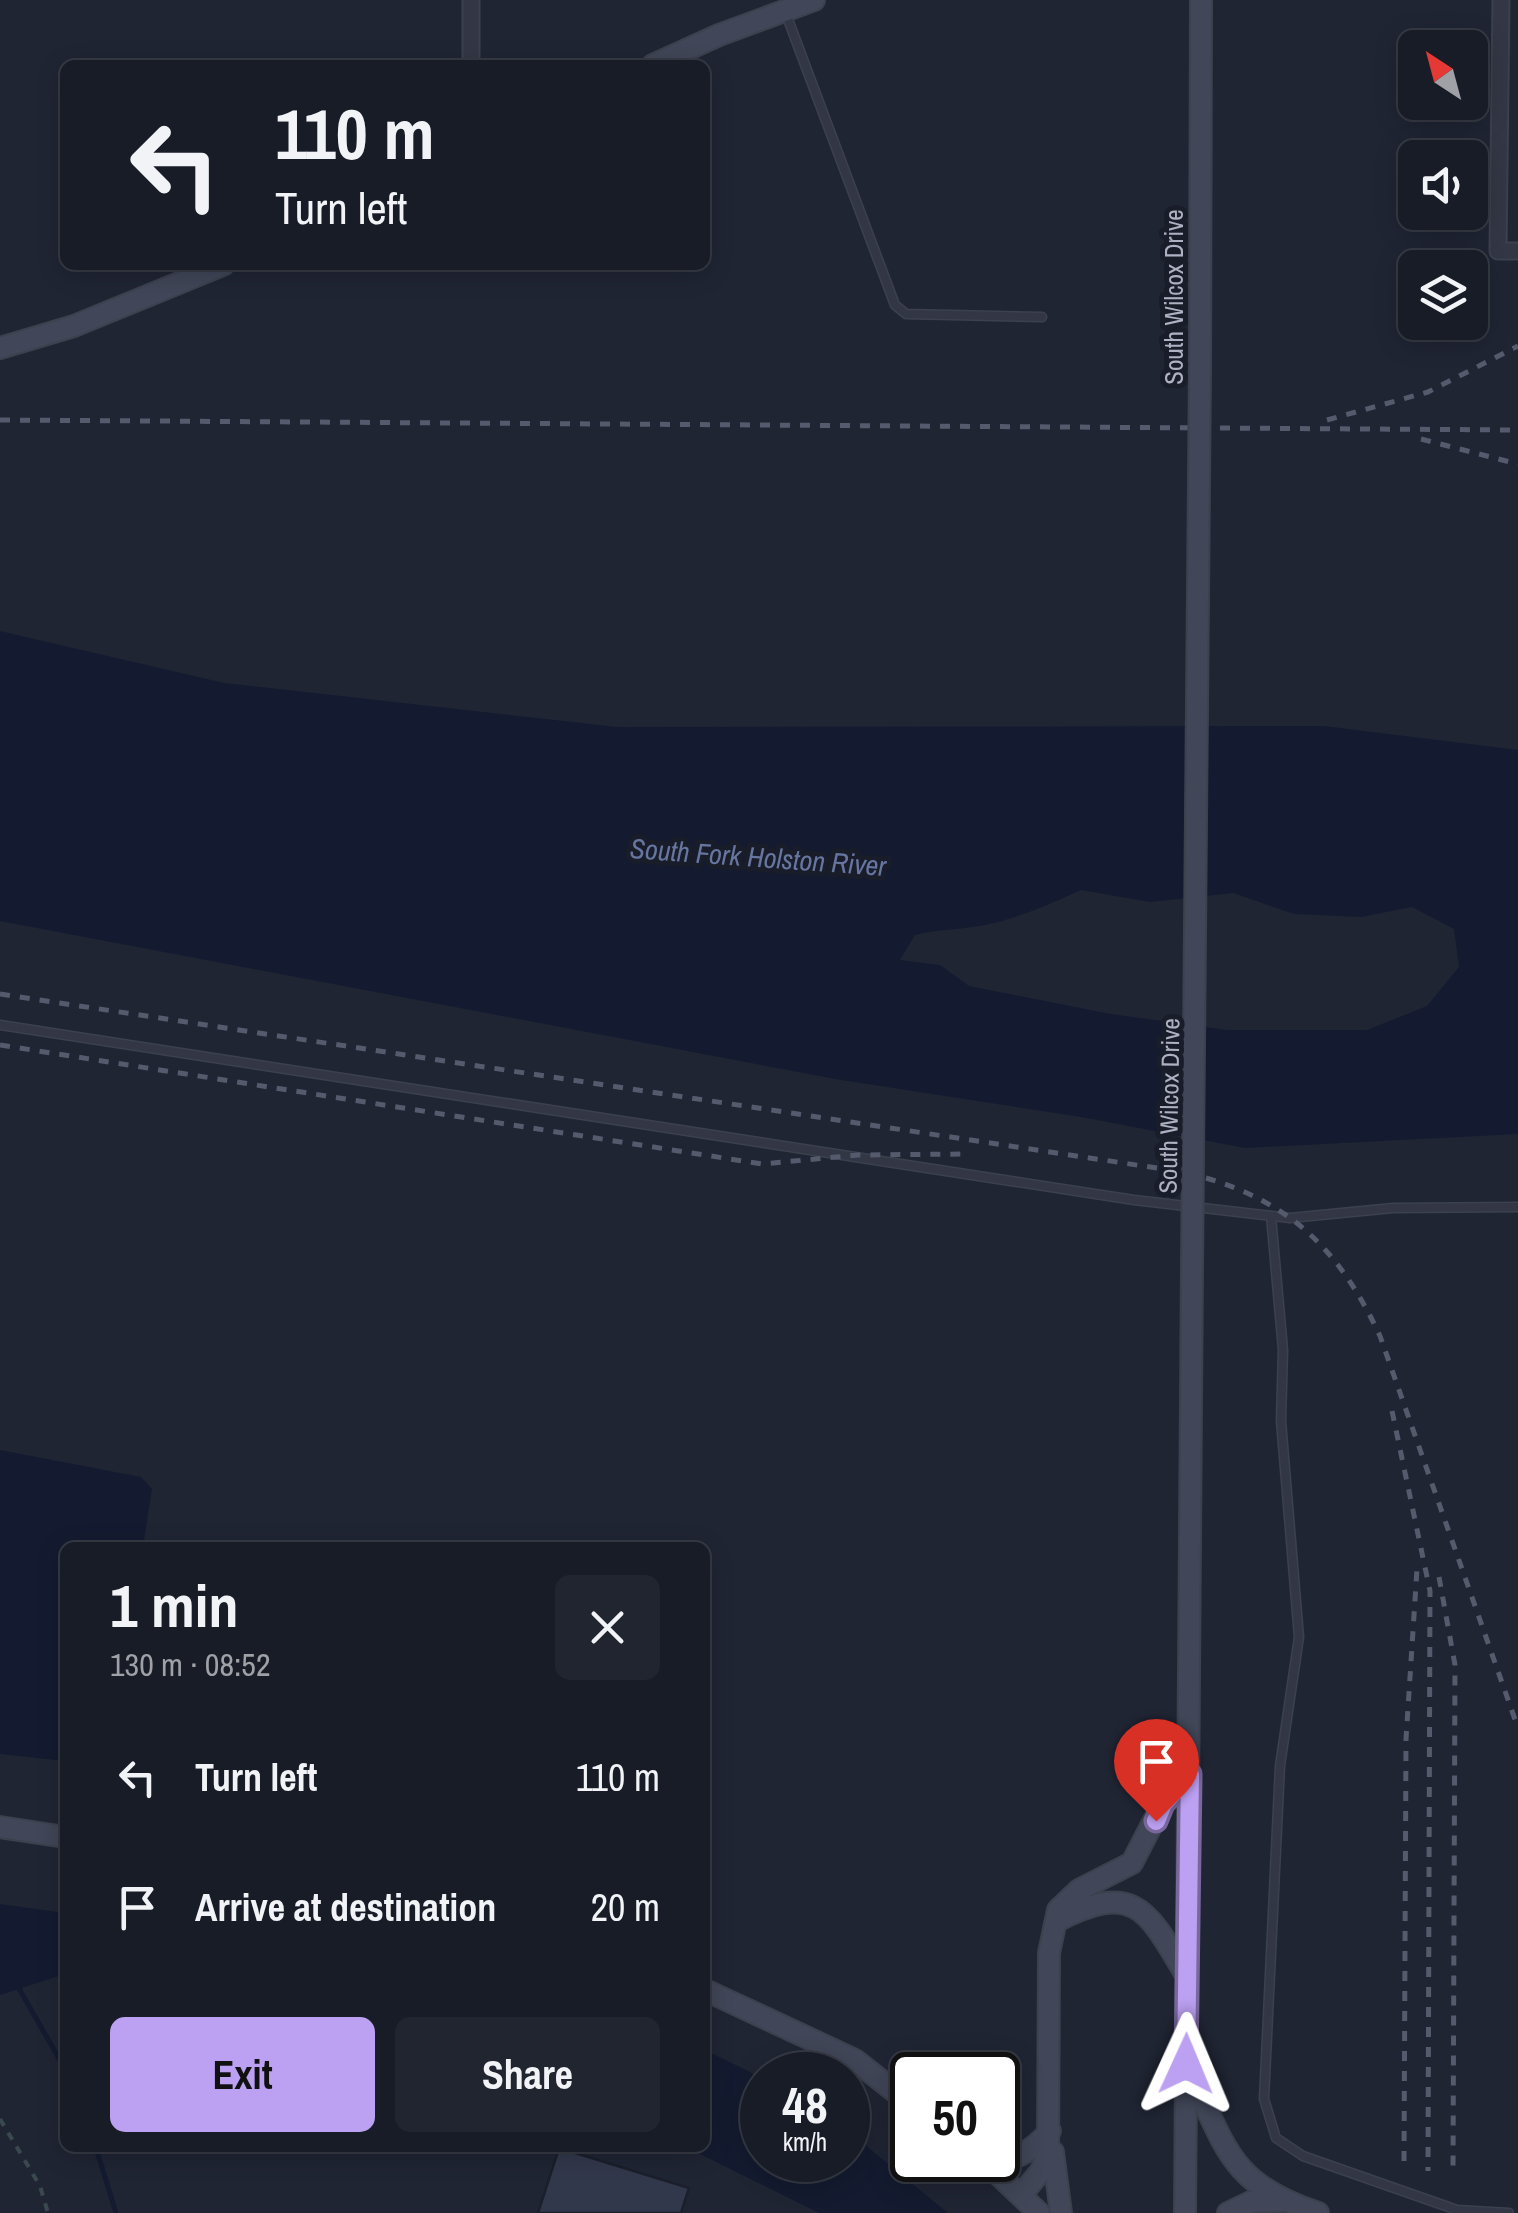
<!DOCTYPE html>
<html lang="en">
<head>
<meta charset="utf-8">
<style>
	body { margin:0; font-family:"Archivo Narrow",sans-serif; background:#21252f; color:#f1f3f6; height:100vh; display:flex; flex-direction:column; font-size:38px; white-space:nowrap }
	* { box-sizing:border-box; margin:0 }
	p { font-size:32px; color:#9fa1a7 }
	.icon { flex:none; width:55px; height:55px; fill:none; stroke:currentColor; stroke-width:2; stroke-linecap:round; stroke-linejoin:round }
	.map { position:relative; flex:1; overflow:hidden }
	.details { position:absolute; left:60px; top:1542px; width:650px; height:610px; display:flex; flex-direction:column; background:#181c27; border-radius:15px; box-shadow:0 5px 25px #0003,0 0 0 2px #363a44 }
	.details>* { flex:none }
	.top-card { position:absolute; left:60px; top:60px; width:650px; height:210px; border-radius:15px; box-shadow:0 5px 25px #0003,0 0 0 2px #363a44; background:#181c27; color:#f1f3f6; overflow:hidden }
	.needle { width:65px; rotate:324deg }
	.controls { position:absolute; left:1398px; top:30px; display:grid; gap:20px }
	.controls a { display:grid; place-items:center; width:90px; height:90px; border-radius:15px; background:#181c27; box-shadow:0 5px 25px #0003,0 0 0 2px #363a44; font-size:50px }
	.speed { position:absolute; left:740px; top:2052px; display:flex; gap:20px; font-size:50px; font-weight:700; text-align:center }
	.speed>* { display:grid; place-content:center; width:130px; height:130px; border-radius:50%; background:#181c27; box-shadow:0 5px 25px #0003,0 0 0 2px #363a44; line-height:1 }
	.speed small { font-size:25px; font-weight:400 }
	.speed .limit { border:5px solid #111; border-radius:15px; background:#fff; color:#111 }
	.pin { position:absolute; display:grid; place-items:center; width:85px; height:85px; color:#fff; margin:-102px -42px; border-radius:50% 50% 50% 0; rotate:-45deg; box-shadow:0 0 10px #0007 }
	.pin .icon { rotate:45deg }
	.me { position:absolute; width:110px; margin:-55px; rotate:1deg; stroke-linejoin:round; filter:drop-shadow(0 0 8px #0008) }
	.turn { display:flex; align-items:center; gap:35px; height:210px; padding:0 50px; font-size:45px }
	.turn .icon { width:130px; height:130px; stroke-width:2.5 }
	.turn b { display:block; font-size:70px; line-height:85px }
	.round { display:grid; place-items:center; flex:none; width:105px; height:105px; border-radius:15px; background:#21252f }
	.head { display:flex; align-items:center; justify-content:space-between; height:170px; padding:0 50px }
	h1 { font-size:60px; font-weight:700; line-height:75px }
	.cta { display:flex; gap:20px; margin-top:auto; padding:20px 50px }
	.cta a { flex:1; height:115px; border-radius:15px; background:#bca0f2; color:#111; font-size:40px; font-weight:700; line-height:115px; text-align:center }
	.cta a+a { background:#21252f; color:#f1f3f6 }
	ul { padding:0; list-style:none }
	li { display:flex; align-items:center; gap:30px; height:130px; padding:0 50px }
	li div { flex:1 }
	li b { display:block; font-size:38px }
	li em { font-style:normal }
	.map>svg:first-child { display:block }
</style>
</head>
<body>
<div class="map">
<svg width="1518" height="2213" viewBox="0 0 1518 2213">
	<rect width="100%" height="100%" fill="#202534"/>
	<g fill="#141b30" fill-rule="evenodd">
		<path d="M0,631L224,683L617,727L1324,726L1518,750V1134L1245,1148L1081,1117L835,1079L0,921ZM1081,890L1150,902L1233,893L1294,914L1361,917L1412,907L1454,929L1459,967L1427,1006L1367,1030H1227L1111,1014L969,986L940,965L900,960L915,935C938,929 961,930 985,925C1019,918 1050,904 1081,890Z"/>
		<polygon points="0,1450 141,1477 152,1489 143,1547 65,1548 65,1761 0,1754"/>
		<polygon points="0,1904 65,1913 65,1974 0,1995"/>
		<polygon points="705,2050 762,2078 762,2160 848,2160 848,2131 948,2213 819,2213 688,2148 705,2148"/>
	</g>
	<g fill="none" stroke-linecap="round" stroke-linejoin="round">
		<g stroke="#141b30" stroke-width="5">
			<polyline points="17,1985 65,2069"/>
			<polyline points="96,2148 116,2213"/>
		</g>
	</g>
	<polygon fill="#32384b" stroke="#1b1f2b" stroke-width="2.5" points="559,2148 689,2188 681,2213 538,2213"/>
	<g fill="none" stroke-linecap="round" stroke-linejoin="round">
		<defs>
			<g id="service">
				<polyline points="786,14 895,305 906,314 1042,317"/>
				<polyline points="0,1025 1134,1200 1290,1218 1393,1208 1518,1207"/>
				<polyline points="1271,1216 1283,1350 1281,1421 1299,1637 1280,1766 1264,2099 1276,2138 1303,2156 1457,2210 1509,2213"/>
			</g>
			<g id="minor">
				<polyline points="471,0 471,65"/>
				<polyline points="1501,0 1498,251 1518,251"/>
			</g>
			<g id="secondary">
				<polyline points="653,65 719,35 814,0"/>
				<polyline points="0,348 74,326 223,265"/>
				<polyline points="1200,368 1201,0"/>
				<polyline points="0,1827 65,1837"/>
				<path d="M1057,1921C1135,1880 1148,1911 1186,1975"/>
				<polyline points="705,1990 855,2060 912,2105"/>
				<path d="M1189,2070C1226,2147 1229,2184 1318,2213"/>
				<polyline points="1053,2152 1061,2213"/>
				<polyline points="983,2160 1039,2213"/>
				<path d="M985,2162C1016,2160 1029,2154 1050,2131"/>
				<polyline points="1021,2195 1041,2171 1048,2153 1049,1953 1058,1910 1079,1890 1132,1863 1163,1803 1190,1774"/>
				<polyline points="1185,2213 1192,1267"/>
				<polyline points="1228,2213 1251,2202 1282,2201"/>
			</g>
		</defs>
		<use href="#service" stroke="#3c414e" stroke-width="11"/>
		<use href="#minor" stroke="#3c414e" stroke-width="19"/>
		<use href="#secondary" stroke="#3c414e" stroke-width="24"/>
		<polyline stroke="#3a494e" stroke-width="4" stroke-dasharray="8 8" stroke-linecap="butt" points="0,2119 40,2186 48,2213"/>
		<use href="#service" stroke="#333745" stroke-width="8"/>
		<use href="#minor" stroke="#333745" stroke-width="15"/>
		<use href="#secondary" stroke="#414658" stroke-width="20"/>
		<g stroke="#555b6c" stroke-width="5" stroke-dasharray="10 10" stroke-linecap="butt">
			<polyline points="0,420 1518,430"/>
			<polyline points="1327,420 1428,392 1518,346"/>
			<polyline points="1421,439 1518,464"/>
			<path d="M0,994L1183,1172C1283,1195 1337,1244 1380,1336L1518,1728"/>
			<polyline points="0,1045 762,1164 858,1155 965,1154"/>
			<polyline points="1392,1411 1430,1591 1428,2171"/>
			<polyline points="1439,1577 1455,1665 1453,2175"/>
			<polyline points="1404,2161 1406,1739 1417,1569"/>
		</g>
		<defs>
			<polyline id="secondary-bridge" points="1192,1267 1200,368"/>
		</defs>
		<use href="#secondary-bridge" stroke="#3c414e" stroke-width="24" stroke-linecap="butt"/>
		<use href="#secondary-bridge" stroke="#414658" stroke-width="20"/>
	</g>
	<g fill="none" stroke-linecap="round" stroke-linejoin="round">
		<defs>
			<polyline id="route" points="1156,1821 1163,1804 1190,1774 1186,2064"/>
		</defs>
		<use href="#route" stroke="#7a689d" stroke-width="25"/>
		<use href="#route" stroke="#bca0f2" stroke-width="18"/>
	</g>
	<g text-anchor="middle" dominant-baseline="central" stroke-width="10" stroke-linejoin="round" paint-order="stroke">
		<g font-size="25" fill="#adb1c2" stroke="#191d29">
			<text transform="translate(1174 297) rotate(-90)">South Wilcox Drive</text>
			<text transform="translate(1169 1106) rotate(-89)">South Wilcox Drive</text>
		</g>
		<g font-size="28" font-style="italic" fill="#6776a0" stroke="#191d29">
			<text transform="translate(758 857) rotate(4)">South Fork Holston River</text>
		</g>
	</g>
</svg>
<div class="controls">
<a><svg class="needle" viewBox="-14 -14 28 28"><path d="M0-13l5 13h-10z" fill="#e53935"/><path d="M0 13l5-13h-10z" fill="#9fa1a7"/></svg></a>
<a><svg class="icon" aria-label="sound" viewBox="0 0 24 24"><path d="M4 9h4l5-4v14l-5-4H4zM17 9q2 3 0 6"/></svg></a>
<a><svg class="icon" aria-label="layers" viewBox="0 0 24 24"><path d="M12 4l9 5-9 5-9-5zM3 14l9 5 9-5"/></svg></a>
</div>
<div class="speed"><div>48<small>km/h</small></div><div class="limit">50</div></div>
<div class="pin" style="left:1156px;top:1821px;background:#d93025"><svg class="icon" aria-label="arrive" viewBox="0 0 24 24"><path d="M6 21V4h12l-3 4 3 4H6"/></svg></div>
<svg class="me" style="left:1186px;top:2064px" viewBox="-20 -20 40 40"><path d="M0-17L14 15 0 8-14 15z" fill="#bca0f2" stroke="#fff" stroke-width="4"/></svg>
<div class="top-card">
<div class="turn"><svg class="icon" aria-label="left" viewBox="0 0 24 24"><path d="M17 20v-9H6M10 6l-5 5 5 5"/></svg><div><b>110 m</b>Turn left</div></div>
</div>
<section class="details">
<div class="head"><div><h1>1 min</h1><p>130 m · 08:52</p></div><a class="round"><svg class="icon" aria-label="close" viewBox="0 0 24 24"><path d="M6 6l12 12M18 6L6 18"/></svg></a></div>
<ul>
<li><svg class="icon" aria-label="left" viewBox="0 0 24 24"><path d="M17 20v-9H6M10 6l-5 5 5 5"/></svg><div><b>Turn left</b></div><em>110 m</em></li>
<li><svg class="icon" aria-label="arrive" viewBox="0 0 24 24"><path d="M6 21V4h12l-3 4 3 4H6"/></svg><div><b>Arrive at destination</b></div><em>20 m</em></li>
</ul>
<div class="cta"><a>Exit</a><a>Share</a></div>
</section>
</div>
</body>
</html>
